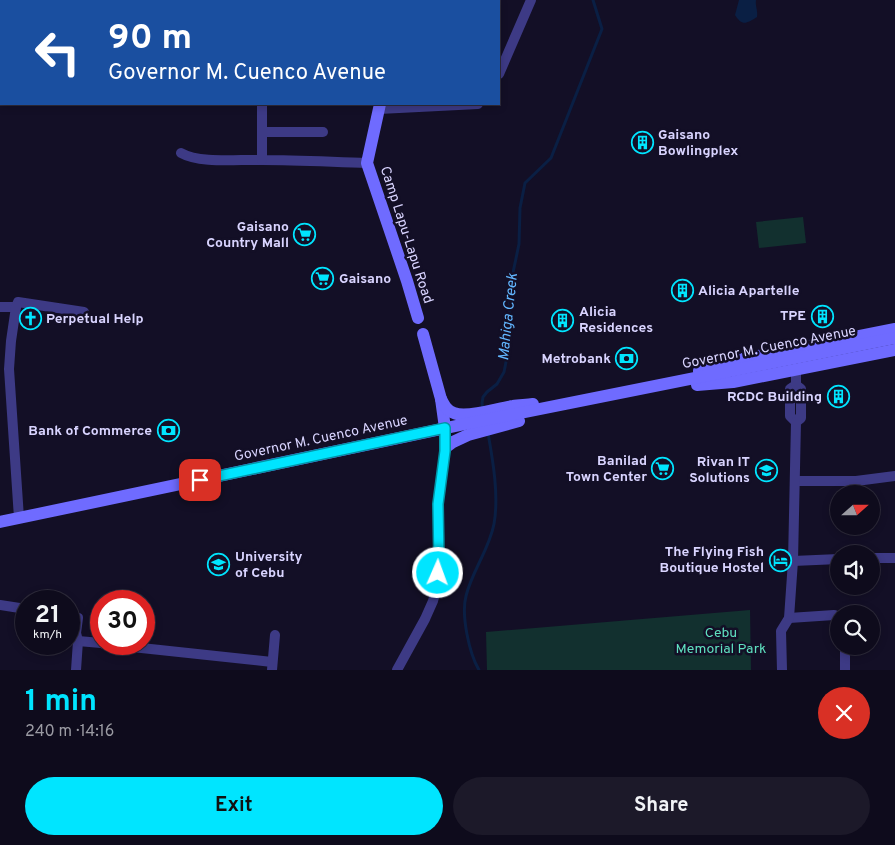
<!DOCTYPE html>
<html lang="en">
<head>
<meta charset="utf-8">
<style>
	body { margin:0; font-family:Overpass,sans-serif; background:#1c1929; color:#f1f3f6; height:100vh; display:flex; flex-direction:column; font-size:19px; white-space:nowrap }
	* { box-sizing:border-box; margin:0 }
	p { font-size:16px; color:#9b9ba3 }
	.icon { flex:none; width:28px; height:28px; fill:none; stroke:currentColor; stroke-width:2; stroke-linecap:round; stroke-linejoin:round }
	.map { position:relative; height:670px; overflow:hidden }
	.drawer { display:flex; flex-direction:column; background:#0e0b1c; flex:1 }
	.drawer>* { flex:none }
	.hud { position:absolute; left:0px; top:0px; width:500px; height:105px; box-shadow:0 2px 8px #0003,0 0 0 1px #2e2b3b; background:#1a4fa0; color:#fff; overflow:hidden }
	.needle { width:32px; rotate:69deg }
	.tools { position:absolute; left:830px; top:485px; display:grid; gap:10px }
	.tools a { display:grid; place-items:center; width:50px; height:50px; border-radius:50%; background:#0e0b1c; box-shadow:0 2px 8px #0003,0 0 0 1px #2e2b3b; font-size:25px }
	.speed { position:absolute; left:15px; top:590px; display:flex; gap:10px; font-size:25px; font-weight:700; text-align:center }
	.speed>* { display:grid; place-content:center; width:65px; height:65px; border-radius:50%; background:#0e0b1c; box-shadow:0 2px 8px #0003,0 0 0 1px #2e2b3b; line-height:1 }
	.speed small { font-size:12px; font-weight:400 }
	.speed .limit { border:8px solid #d22; background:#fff; color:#111 }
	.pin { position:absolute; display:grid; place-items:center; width:42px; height:42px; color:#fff; margin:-21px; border-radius:10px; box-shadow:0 2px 8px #0006 }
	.me { position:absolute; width:55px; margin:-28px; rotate:2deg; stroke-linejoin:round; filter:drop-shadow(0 0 4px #0008) }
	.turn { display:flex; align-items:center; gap:18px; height:105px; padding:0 25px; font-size:22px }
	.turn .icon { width:65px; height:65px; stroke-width:2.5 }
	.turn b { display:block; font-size:35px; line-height:42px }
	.round { display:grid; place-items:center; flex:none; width:52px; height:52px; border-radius:26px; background:#1c1929 }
	.summary { display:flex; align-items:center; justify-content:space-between; height:85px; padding:0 25px }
	h1 { font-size:30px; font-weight:700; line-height:38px; color:#00e5ff }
	.button { display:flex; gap:10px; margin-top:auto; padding:10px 25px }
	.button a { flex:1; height:58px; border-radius:30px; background:#00e5ff; color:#111; font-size:20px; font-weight:700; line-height:58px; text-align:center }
	.button a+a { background:#1c1929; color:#f1f3f6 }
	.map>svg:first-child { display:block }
</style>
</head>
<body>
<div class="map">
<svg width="895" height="670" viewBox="0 0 895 670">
	<rect width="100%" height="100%" fill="#130f26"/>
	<g fill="#12302f">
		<polygon points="803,217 806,243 759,248 756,222"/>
		<polygon points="750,610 751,670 487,670 486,632"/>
	</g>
	<path fill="#0a1f44" d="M739,0H756C755,6 758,10 757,17C746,24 742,26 735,15Z"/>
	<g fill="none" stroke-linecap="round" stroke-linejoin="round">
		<g stroke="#0a1f44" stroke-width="3">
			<polyline points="483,410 482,403 483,397 487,392 497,384 504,372 507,357 511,282 519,244 520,208 525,183 551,158 602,29 593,0"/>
			<path d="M479,670C469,653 461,615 466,596C472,571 489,550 494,524C499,496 493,461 488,433"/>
		</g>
		<g stroke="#3d3a85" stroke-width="10">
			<polyline points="259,0 260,1"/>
			<polyline points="329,1 333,0"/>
			<polyline points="499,74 531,0"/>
			<polyline points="379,109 478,104"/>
			<polyline points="262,132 323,132"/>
			<path d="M181,153C200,164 240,159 262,160C297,160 332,162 367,163"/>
			<polyline points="262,160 262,104"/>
			<polyline points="0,307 16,307"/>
			<polyline points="796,422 790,416 790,389 796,385"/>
			<polyline points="795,481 856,481 895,476"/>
			<polyline points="19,518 9,369 11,341 16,307 18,302 84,312"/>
			<polyline points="871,558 895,558"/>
			<polyline points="793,561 839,559"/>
			<polyline points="0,605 26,609"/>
			<polyline points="69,616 78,618 76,633 78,641 76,670"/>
			<polyline points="789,618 834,615 839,617"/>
			<polyline points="78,641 101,643"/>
			<polyline points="104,644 272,662"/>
			<polyline points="845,646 845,670"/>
			<polyline points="272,670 275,635"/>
			<polyline points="397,670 425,619 433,601 437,586 439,561 438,504 445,451 445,428"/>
			<polyline points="782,670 781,631 789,618 793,561 796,422 801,418 801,389 796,385 796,370"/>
		</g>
		<g stroke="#6f6bff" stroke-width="12">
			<polyline points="424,1 424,0"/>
			<polyline points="380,104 367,163 407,281 418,318"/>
			<polyline points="423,334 441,399 445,428"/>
			<polyline points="699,371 723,363 895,329"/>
			<polyline points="697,385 733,382 895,350"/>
			<path d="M441,399C444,405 447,411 454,413C467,419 498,408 513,406C519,405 526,405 533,404"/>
			<polyline points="445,448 453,442 468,435 519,421"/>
			<polyline points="0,522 470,423 895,338"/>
		</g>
	</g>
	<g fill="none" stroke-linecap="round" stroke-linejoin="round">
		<defs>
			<polyline id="route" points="200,480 445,428 445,451 438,504 439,561 438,573"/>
		</defs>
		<use href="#route" stroke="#0095a6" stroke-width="12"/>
		<use href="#route" stroke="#00e5ff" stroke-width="9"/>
	</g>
	<defs>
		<symbol id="building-ring" viewBox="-11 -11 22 22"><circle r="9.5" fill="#130f26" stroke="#00e5ff" stroke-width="1.5"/><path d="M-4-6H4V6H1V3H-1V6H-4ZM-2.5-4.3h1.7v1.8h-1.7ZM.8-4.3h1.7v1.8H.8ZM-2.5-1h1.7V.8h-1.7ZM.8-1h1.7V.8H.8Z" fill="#00e5ff"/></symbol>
		<symbol id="supermarket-ring" viewBox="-11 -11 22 22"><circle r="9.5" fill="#130f26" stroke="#00e5ff" stroke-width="1.5"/><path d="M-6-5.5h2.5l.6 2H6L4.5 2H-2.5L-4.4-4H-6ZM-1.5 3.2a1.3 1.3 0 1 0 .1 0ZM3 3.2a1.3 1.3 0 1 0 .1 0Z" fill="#00e5ff"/></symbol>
		<symbol id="church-ring" viewBox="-11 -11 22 22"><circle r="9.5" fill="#130f26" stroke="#00e5ff" stroke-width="1.5"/><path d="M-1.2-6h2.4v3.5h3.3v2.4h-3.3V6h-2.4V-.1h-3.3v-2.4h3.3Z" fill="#00e5ff"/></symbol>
		<symbol id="bank-ring" viewBox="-11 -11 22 22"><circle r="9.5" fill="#130f26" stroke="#00e5ff" stroke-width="1.5"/><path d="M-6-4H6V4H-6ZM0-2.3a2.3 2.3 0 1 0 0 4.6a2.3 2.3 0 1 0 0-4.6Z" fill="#00e5ff"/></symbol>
		<symbol id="school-ring" viewBox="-11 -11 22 22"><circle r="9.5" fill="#130f26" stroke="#00e5ff" stroke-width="1.5"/><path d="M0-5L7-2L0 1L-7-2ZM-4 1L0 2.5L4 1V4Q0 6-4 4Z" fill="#00e5ff"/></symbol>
		<symbol id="hotel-ring" viewBox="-11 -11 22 22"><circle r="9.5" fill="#130f26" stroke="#00e5ff" stroke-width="1.5"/><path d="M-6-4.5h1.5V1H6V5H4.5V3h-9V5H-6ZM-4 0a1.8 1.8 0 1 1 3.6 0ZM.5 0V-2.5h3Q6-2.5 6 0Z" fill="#00e5ff"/></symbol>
		<symbol id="university-ring" viewBox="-11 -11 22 22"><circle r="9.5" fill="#130f26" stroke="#00e5ff" stroke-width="1.5"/><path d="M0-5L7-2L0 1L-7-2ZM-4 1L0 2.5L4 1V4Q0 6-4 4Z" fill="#00e5ff"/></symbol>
	</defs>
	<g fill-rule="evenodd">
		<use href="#building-ring" x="630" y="130" width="25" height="25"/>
		<use href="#supermarket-ring" x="292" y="222" width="25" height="25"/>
		<use href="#supermarket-ring" x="310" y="266" width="25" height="25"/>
		<use href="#building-ring" x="670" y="278" width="25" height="25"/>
		<use href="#building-ring" x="810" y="304" width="25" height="25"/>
		<use href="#church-ring" x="18" y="306" width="25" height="25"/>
		<use href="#building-ring" x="550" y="308" width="25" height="25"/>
		<use href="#bank-ring" x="614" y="346" width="25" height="25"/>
		<use href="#building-ring" x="826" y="384" width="25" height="25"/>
		<use href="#bank-ring" x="156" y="418" width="25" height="25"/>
		<use href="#supermarket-ring" x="650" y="456" width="25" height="25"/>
		<use href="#school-ring" x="754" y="458" width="25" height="25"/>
		<use href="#hotel-ring" x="768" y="548" width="25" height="25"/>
		<use href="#university-ring" x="206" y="552" width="25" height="25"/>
	</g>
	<g text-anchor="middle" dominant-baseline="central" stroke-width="5" stroke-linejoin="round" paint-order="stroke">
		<g font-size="14" font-weight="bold" fill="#d9d4ff" stroke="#130f26" text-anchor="end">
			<text x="658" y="135" text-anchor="start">Gaisano<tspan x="658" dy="16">Bowlingplex</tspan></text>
			<text x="289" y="227">Gaisano<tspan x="289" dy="16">Country Mall</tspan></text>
			<text x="339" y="279" text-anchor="start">Gaisano</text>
			<text x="698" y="291" text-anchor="start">Alicia Apartelle</text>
			<text x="579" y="312" text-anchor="start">Alicia<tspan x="579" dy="16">Residences</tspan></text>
			<text x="806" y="316">TPE</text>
			<text x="46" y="319" text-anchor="start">Perpetual Help</text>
			<text x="611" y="359">Metrobank</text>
			<text x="822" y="397">RCDC Building</text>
			<text x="152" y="431">Bank of Commerce</text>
			<text x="647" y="461">Banilad<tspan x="647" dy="16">Town Center</tspan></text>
			<text x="750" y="462">Rivan IT<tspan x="750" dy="16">Solutions</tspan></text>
			<text x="764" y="552">The Flying Fish<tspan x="764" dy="16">Boutique Hostel</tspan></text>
			<text x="235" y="557" text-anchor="start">University<tspan x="235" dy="16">of Cebu</tspan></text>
		</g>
		<g font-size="14" fill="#d9d4ff" stroke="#130f26">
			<text transform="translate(406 235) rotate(72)">Camp Lapu-Lapu Road</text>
			<text transform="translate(769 348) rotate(-11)">Governor M. Cuenco Avenue</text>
			<text transform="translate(321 439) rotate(-12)">Governor M. Cuenco Avenue</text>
		</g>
		<g font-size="14" fill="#5fe0c0" stroke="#130f26">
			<text x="721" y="633">Cebu<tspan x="721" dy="16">Memorial Park</tspan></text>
		</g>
		<g font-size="15" font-style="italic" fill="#62b6ff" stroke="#130f26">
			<text transform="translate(509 317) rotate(-84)">Mahiga Creek</text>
		</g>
	</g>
</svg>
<div class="tools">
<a><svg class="needle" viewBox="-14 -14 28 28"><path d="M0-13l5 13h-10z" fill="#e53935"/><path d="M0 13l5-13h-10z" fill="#9b9ba3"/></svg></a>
<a><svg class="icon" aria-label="sound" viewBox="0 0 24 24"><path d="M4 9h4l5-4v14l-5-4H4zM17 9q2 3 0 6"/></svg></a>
<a><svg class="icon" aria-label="search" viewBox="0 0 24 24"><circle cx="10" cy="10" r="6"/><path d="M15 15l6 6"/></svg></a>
</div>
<div class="speed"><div>21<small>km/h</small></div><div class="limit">30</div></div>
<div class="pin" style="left:200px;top:480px;background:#d93025"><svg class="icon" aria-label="arrive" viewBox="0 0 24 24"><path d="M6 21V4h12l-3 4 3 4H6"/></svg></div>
<svg class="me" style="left:438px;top:573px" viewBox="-20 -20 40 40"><circle r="17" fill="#00e5ff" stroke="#fff" stroke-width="3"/><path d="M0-11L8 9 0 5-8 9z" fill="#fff"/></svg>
<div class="hud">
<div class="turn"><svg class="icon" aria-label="left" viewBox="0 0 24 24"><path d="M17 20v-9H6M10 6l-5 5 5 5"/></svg><div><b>90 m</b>Governor M. Cuenco Avenue</div></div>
</div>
</div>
<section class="drawer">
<div class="summary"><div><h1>1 min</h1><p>240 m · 14:16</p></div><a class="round" style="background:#d93025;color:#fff"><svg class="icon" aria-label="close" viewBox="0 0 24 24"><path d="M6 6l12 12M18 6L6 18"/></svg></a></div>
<div class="button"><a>Exit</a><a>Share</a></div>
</section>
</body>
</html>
